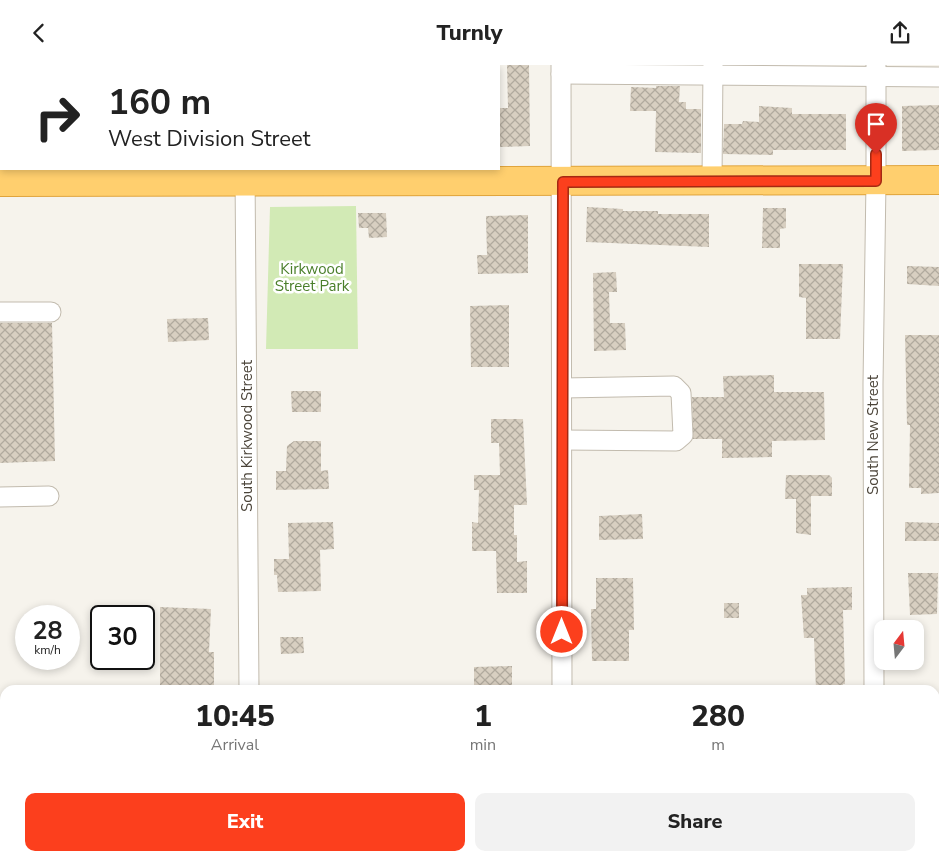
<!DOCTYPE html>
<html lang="en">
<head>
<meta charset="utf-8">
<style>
	body { margin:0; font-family:"Nunito Sans",sans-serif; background:#f2f2f2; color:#222; height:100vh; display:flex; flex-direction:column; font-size:19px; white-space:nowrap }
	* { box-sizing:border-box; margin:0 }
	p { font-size:16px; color:#767676 }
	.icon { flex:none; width:28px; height:28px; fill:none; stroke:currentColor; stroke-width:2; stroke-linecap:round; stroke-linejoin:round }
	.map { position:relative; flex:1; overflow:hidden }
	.details { position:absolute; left:0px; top:620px; width:940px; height:176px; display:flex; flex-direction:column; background:#fff; border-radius:15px 15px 0 0; box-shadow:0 2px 8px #0003 }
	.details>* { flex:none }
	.guide { position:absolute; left:0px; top:0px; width:500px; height:105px; box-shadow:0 2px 8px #0003; background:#fff; color:#222; overflow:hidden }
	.needle { width:32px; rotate:16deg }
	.controls { position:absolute; left:874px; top:555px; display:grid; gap:10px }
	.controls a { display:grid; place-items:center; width:50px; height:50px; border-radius:10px; background:#fff; box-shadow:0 2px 8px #0003; font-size:25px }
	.speed { position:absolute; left:15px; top:540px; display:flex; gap:10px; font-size:25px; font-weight:700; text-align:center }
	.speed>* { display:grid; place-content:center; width:65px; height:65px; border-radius:50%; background:#fff; box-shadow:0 2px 8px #0003; line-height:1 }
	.speed small { font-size:12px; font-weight:400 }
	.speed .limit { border:2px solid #111; border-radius:8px; background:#fff; color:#111 }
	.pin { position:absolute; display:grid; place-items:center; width:42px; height:42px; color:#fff; margin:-51px -21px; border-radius:50% 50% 50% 0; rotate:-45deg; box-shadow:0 0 5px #0007 }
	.pin .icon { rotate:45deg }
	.me { position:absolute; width:55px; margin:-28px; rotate:0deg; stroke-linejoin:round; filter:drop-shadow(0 0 4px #0008) }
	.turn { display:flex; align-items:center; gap:18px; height:105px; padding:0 25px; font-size:22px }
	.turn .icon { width:65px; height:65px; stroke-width:2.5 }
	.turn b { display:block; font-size:35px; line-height:42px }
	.eta { display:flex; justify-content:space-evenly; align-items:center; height:85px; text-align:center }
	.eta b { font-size:30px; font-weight:800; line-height:35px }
	.primary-button { display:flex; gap:10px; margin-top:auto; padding:10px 25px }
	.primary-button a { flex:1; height:58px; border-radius:10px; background:#fc3f1d; color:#fff; font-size:20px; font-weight:800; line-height:58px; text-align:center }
	.primary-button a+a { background:#f2f2f2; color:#222 }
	header { display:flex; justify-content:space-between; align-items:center; height:65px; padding:0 25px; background:#fff; font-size:22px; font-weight:800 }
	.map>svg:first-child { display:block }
</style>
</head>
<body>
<header><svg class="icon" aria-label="back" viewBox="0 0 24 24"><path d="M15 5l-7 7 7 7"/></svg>Turnly<svg class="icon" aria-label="share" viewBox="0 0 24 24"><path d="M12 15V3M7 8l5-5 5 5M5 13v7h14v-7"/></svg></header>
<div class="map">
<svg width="939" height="796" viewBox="0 0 939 796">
	<defs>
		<pattern id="building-cross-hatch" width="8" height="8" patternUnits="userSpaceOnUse" patternTransform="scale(1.25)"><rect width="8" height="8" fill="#d8cfc1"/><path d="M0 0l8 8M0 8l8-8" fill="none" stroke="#b1aa9e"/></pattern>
	</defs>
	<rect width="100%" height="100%" fill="#f6f3ec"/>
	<polygon fill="#d2eab5" points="356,141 358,284 266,284 270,142"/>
	<g fill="url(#building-cross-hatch)">
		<polygon points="507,0 529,0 530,81 499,82 499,43 508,43"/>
		<polygon points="656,21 680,21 679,37 686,37 686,44 701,44 701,88 655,87 656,46 630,46 631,22 656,23"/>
		<polygon points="939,40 939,85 902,86 902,41"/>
		<polygon points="759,41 792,43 792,49 846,49 846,85 773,85 773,90 723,89 724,59 742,59 743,56 759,57"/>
		<polygon points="587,142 623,144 623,146 658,146 658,149 709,149 709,182 586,177"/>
		<polygon points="763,143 786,143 786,163 780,164 780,183 762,183"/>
		<polygon points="358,148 386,148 387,172 369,173 368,163 359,163"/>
		<polygon points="528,150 528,208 478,209 477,190 487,190 486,151"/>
		<polygon points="799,199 843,199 840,274 806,274 806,233 799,232"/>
		<polygon points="907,201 939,202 939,221 907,219"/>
		<polygon points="616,207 617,227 609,227 610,258 625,258 626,285 594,286 593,208"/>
		<polygon points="509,240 509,302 471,302 470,241"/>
		<polygon points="208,253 209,275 168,277 167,254"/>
		<polygon points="0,258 52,258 55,396 0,398"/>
		<polygon points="905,270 939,270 939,428 921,429 921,423 909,423 910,360 907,360"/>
		<polygon points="774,310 774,327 824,327 825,375 772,376 772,392 722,393 722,374 693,374 692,332 724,332 723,311"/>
		<polygon points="291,326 321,326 321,347 292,347"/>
		<polygon points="491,354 523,354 527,440 514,440 514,470 517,470 517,497 527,496 527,528 497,528 496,486 472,486 472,457 478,458 479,425 474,425 474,410 500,410 499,378 491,378"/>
		<polygon points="294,376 321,376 321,406 328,405 329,424 276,425 276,406 286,406 287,381"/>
		<polygon points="786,410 829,410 832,413 832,431 811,431 811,470 796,468 796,434 785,434"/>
		<polygon points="642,449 643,474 599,475 599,451"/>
		<polygon points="333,457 334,484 320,485 321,526 278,527 277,510 274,510 274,494 289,494 288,458"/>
		<polygon points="905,457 939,458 939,476 905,476"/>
		<polygon points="908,508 938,508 937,549 910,550"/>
		<polygon points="596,513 633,513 634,565 629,565 629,596 592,596 591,544 596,544"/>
		<polygon points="852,522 852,545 843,545 845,619 843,619 843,625 816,625 814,573 804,573 801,530 807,530 807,523"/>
		<rect x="724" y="538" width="15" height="15"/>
		<polygon points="160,542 211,544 209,587 214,587 214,625 160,625"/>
		<polygon points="280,572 303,572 304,588 281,589"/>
		<polygon points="512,601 512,621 474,622 474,602"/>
	</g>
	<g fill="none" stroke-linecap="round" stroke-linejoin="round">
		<defs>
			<g id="minor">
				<polyline points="84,0 84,1"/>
				<polyline points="245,0 245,1"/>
				<polyline points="561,0 562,625"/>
				<polyline points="400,1 400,0"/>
				<polyline points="561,9 939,12"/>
				<polyline points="245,106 249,625"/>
				<polyline points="712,116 713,0"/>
				<polyline points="0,247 51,247"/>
				<polyline points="563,375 676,376 683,370 681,328 674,321 563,323"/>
				<polyline points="0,432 49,431"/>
				<polyline points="874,625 873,319 876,116 876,0"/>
				<polyline points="935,681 939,681"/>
				<polyline points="0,727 5,727"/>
				<polyline points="0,772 5,772"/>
				<polyline points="38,791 38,796"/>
				<polyline points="563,791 563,796"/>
				<polyline points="876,791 876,796"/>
				<polyline points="249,796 249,791"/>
			</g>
			<polyline id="highway" points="0,117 939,115"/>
		</defs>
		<use href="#minor" stroke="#c2bbae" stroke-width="21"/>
		<use href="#highway" stroke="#e0a43c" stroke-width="30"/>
		<use href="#minor" stroke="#fff" stroke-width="19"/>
		<use href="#highway" stroke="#ffcf6e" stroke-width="28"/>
	</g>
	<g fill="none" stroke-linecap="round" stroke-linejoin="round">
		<defs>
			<polyline id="route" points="562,567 563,117 876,116 876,89"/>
		</defs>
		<use href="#route" stroke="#a42913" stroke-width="12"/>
		<use href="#route" stroke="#fc3f1d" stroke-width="9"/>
	</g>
	<g text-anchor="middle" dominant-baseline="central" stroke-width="5" stroke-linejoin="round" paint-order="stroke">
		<g font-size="15" fill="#4a7f2a" stroke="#fff">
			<text x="312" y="204">Kirkwood<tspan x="312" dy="17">Street Park</tspan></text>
		</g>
		<g font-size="15" fill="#4b4439" stroke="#fff">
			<text transform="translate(873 370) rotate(-90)">South New Street</text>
			<text transform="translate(247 371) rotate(-90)">South Kirkwood Street</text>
		</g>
	</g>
</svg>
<div class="controls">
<a><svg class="needle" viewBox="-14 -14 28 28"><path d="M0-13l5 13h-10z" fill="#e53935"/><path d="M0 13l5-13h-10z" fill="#767676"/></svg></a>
</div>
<div class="speed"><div>28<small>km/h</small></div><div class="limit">30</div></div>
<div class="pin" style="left:876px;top:89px;background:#d93025"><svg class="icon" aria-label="arrive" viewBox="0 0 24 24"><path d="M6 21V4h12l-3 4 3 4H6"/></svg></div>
<svg class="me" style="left:562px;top:567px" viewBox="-20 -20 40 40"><circle r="17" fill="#fc3f1d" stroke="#fff" stroke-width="3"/><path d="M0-11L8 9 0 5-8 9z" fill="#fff"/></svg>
<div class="guide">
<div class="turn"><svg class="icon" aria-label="right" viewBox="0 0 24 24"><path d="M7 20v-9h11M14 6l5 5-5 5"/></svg><div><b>160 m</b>West Division Street</div></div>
</div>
<section class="details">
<div class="eta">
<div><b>10:45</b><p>Arrival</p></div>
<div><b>1</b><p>min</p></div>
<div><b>280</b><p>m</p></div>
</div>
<div class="primary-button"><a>Exit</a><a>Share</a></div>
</section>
</div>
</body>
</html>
